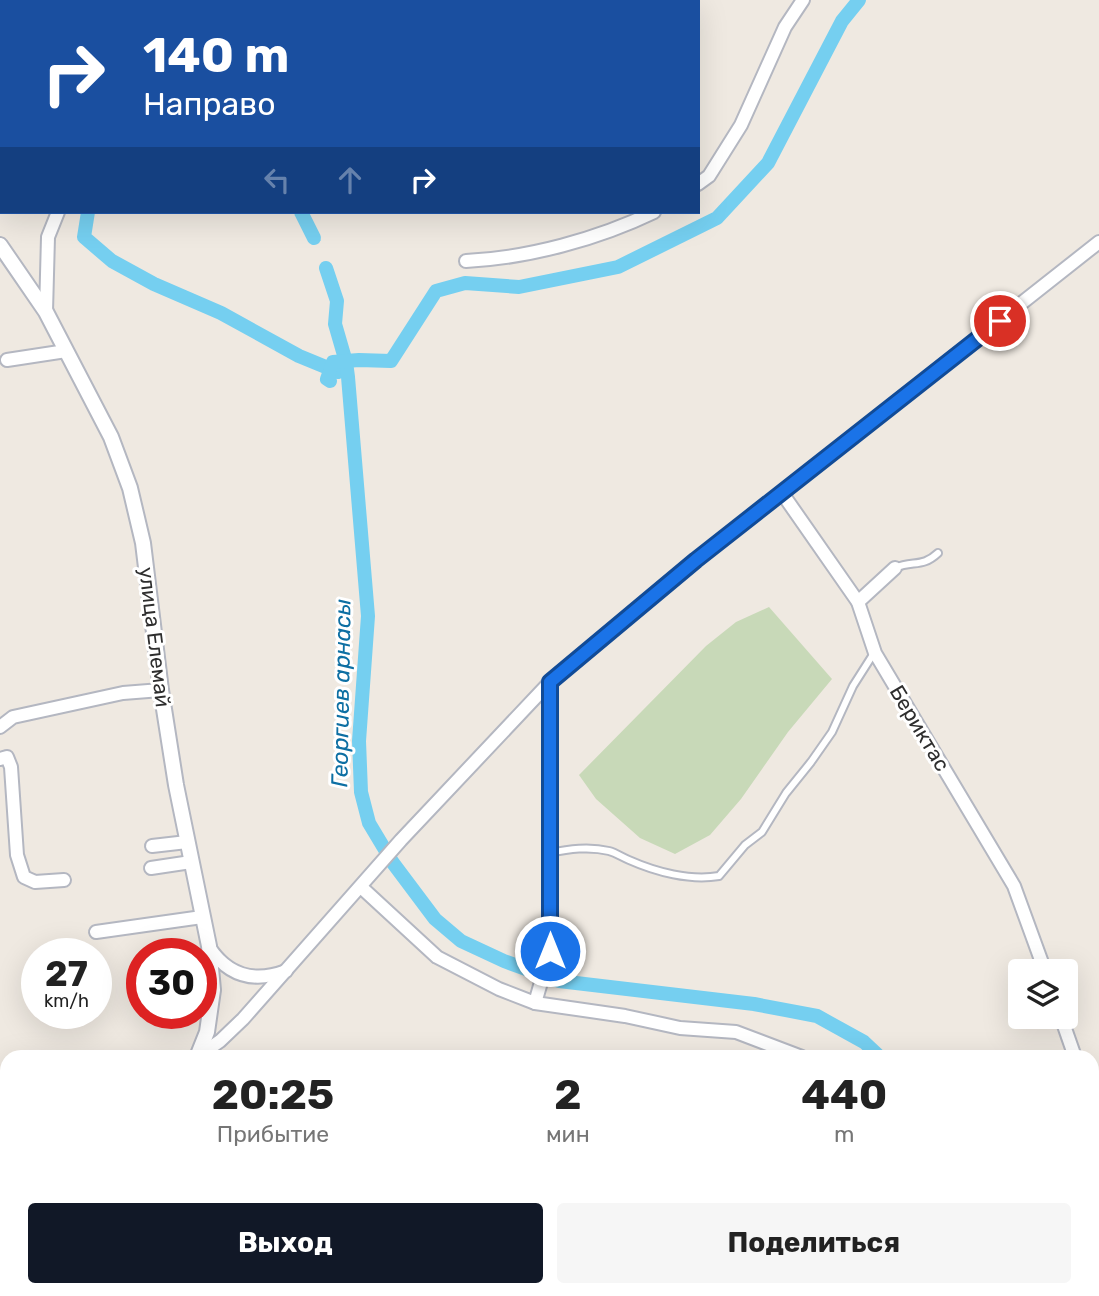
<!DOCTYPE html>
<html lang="ru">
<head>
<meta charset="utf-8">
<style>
	body { margin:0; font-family:Rubik,sans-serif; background:#f6f6f6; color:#222; height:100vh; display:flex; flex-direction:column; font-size:26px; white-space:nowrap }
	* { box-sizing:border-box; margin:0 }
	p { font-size:23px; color:#767676 }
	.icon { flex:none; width:38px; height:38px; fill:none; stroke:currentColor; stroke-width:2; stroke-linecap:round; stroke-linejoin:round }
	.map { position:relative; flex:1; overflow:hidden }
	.details { position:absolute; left:0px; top:1050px; width:1099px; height:247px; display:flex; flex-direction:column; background:#fff; border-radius:21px 21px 0 0; box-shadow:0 7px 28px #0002 }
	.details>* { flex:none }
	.banner { position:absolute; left:0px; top:0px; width:700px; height:214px; box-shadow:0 7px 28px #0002; background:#1a4fa0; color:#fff; overflow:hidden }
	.fabs { position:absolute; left:1008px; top:959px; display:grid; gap:14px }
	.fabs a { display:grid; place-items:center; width:70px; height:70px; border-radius:7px; background:#fff; box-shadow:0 7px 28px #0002; font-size:35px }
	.speed { position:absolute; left:21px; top:938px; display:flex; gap:14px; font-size:35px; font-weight:700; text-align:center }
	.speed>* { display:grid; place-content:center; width:91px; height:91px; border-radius:50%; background:#fff; box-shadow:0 7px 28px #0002; line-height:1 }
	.speed small { font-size:18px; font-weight:400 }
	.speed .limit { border:10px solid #d22; background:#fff; color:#111 }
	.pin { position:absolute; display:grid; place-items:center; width:60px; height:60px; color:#fff; margin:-30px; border:4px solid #fff; border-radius:50%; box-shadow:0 2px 7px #0007 }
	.me { position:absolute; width:77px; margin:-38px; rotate:0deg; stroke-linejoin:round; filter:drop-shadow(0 0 5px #0008) }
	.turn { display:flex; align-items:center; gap:24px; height:147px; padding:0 28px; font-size:32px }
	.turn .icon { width:91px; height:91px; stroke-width:2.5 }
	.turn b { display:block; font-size:49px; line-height:60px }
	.lanes { display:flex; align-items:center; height:66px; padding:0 28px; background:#0003; justify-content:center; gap:35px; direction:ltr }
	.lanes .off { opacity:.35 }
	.eta { display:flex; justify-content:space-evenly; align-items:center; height:119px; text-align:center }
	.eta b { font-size:42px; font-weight:700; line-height:49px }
	.cta { display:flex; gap:14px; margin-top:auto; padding:14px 28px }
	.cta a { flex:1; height:80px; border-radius:7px; background:#111827; color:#fff; font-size:28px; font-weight:700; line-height:80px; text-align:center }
	.cta a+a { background:#f6f6f6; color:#222 }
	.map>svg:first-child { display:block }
</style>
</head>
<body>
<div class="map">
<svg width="1099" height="1296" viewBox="0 0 1099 1296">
	<rect width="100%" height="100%" fill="#efe9e1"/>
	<polygon fill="#c8d9b8" points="769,607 832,679 788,732 741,799 710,835 675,854 640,838 596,799 579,775 706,646 736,622"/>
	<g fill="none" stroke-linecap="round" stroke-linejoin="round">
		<g stroke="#75cff0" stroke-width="14">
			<polyline points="216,2 216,0"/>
			<polyline points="88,212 84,237 112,261 154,284 221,313 299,356 338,372"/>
			<polyline points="301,212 314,238"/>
			<polyline points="326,268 337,301 335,324 346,362 348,377 368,616 359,741 361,792 369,823 393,863 435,919 461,941 504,961 559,981 754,1004 817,1016 864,1042 880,1057"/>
			<polyline points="330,381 327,379 333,362 359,360 391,361 436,291 465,283 519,287 618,267 717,218 768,163 842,21 859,0"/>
			<polyline points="1033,1290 1036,1296"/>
		</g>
		<defs>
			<g id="service">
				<path d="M895,568C913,560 922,568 938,553"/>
				<path d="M549,853C569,849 589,846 609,851C616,853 622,857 629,860C656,872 690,881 719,876L745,845L762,832L786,793L811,762L832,732L853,686L874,653"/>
				<polyline points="279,1290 279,1296"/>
				<polyline points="749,1290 753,1296"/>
				<polyline points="631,1296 635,1290"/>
			</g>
			<g id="minor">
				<polyline points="284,0 286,2"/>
				<polyline points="462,0 463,2"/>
				<polyline points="139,2 139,0"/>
				<polyline points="168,2 169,0"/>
				<polyline points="433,2 434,0"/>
				<polyline points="664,2 665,0"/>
				<polyline points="698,184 709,176 741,125 785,27 803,0"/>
				<path d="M466,261C528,258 598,239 654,212"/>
				<polyline points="46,312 48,237 58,212"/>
				<polyline points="7,360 66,351"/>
				<polyline points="782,493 858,602 875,653 1014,886 1045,971"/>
				<polyline points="858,602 895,568"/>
				<polyline points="0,727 13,717 123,693 161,690"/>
				<polyline points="0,759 7,757 11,767 17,855 24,877 35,882 64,880"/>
				<polyline points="152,846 187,842"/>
				<polyline points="151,868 191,862"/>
				<polyline points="361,887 437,957 499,989 535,1003 625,1016 680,1028 736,1032 802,1057"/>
				<polyline points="96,932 202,917"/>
				<path d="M209,947C228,976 254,983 286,971"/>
				<polyline points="535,1003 550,951 550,682"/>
				<polyline points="1061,1017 1075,1057"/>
				<polyline points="197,1057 220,1041 243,1019 401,840 550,682 696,560 1099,242"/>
				<polyline points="1092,1104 1099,1124"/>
				<polyline points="1092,1192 1099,1150"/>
				<polyline points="1092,1229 1099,1262"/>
				<polyline points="993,1290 997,1296"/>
			</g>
			<g id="tertiary">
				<polyline points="0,245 46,312 111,437 130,488 143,543 161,690 176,785 209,946 213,990 207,1032 197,1057"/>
				<polyline points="48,1296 52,1290"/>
			</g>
		</defs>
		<use href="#service" stroke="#b4b7c1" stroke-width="10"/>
		<use href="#minor" stroke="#b4b7c1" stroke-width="16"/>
		<use href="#tertiary" stroke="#b4b7c1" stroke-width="18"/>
		<use href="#service" stroke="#fff" stroke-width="6"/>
		<use href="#minor" stroke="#fff" stroke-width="12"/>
		<use href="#tertiary" stroke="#fff" stroke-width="14"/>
	</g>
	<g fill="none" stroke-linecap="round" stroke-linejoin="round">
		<defs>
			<polyline id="route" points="550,951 550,682 696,560 1000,321"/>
		</defs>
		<use href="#route" stroke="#114b97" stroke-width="18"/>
		<use href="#route" stroke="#1a73e8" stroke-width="12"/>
	</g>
	<g text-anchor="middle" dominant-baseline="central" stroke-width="6" stroke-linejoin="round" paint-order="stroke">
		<g font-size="21" fill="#2e2e2e" stroke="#fff">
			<text transform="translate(155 637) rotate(83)">улица Елемай</text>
			<text transform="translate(920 728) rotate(59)">Бериктас</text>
		</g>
		<g font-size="23" font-style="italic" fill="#0d6fa3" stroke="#fff">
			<text transform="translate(341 693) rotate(-89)">Георгиев арнасы</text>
		</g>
	</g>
</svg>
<div class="fabs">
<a><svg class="icon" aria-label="layers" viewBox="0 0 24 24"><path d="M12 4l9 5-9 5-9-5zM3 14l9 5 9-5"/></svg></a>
</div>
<div class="speed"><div>27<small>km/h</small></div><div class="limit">30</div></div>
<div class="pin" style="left:1000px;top:321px;background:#d93025"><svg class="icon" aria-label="arrive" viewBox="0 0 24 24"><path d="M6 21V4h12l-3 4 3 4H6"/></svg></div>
<svg class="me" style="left:550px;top:951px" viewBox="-20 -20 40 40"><circle r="17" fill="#1a73e8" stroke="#fff" stroke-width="3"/><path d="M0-11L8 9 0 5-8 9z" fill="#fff"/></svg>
<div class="banner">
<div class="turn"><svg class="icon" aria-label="right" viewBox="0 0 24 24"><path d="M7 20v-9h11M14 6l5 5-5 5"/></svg><div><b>140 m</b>Направо</div></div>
<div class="lanes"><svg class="icon off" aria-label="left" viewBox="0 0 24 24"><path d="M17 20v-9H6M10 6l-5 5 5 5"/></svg><svg class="icon off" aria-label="ahead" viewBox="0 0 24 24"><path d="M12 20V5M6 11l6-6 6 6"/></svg><svg class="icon" aria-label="right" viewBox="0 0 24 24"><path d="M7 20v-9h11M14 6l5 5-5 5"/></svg></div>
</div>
<section class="details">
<div class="eta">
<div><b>20:25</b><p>Прибытие</p></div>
<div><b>2</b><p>мин</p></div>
<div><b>440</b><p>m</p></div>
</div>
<div class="cta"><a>Выход</a><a>Поделиться</a></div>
</section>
</div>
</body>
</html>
